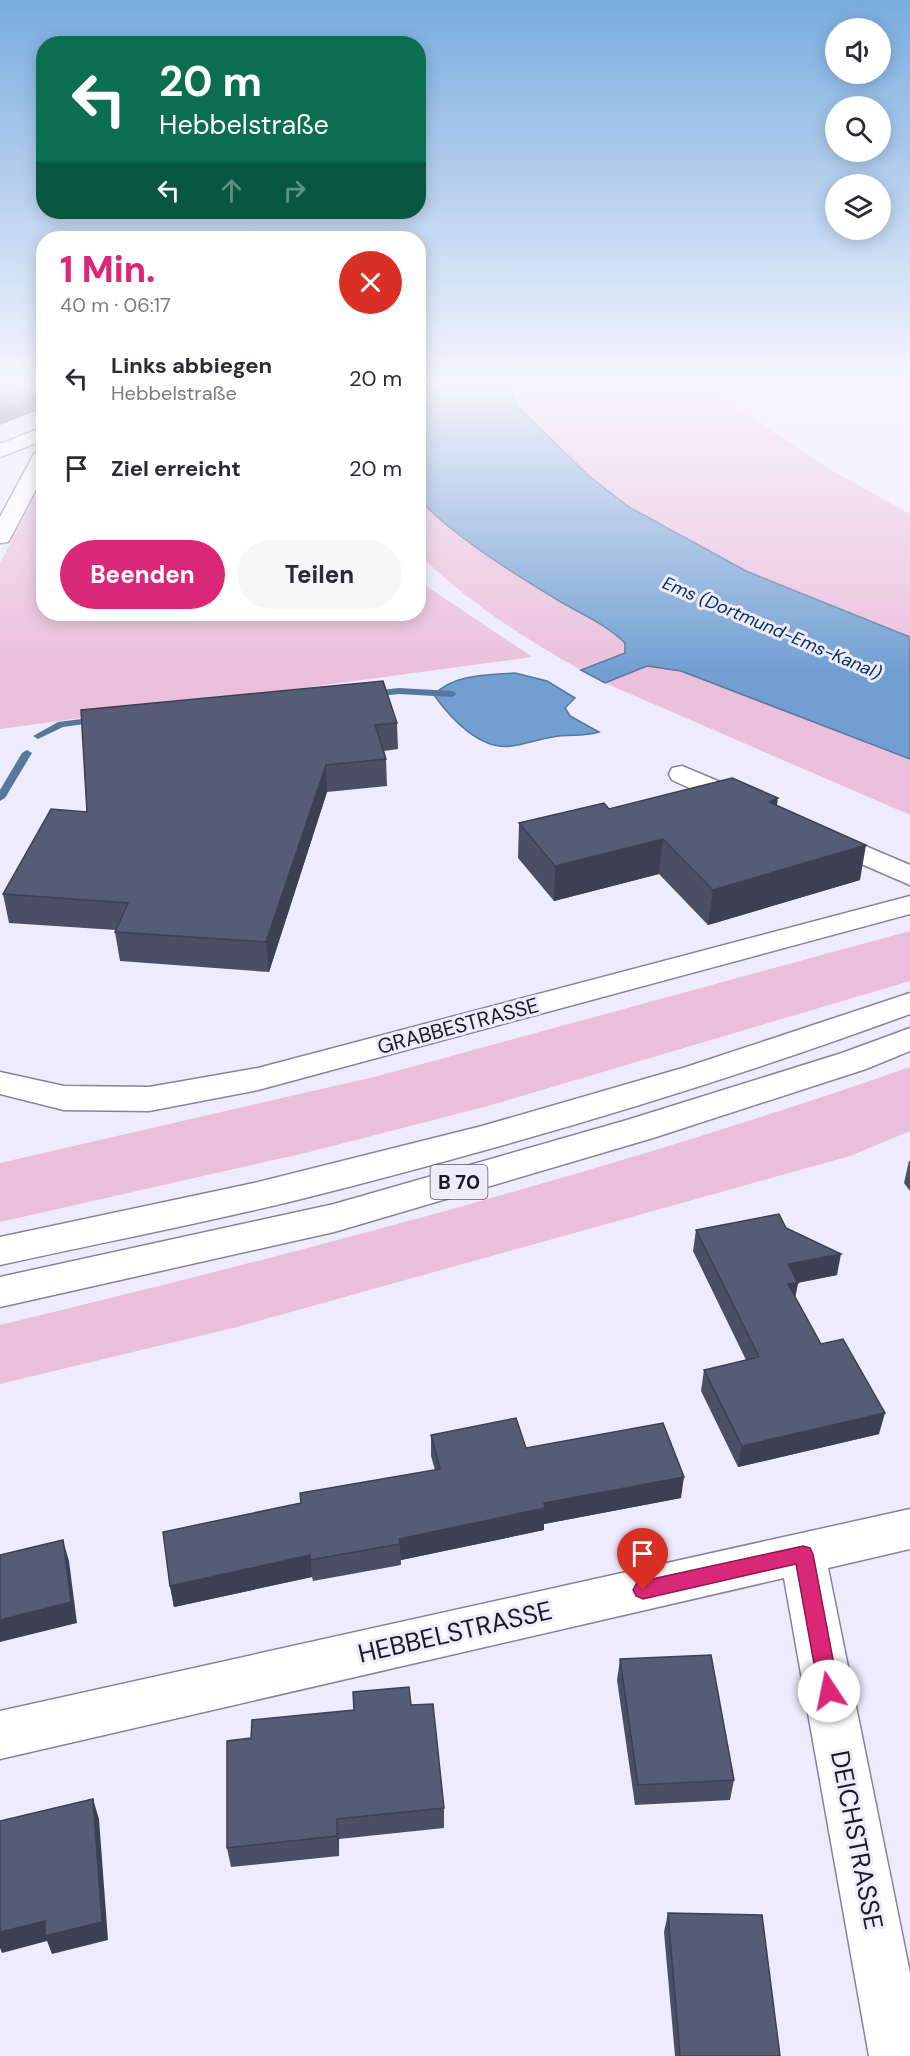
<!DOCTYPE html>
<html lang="de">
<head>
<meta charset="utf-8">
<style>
	body { margin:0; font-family:"DM Sans",sans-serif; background:#f7f7f7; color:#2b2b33; height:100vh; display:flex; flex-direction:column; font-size:22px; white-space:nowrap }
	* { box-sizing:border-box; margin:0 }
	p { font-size:20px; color:#7c7c81 }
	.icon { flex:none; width:33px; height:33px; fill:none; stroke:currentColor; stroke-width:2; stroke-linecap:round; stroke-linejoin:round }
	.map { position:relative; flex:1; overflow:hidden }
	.panel { position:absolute; left:36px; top:231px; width:390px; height:390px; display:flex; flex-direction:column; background:#fff; border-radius:24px; box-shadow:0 3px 15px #0003 }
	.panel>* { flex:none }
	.banner { position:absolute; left:36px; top:36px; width:390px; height:183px; border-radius:24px; box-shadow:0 3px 15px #0003; background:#0b6e4f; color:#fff; overflow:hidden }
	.tools { position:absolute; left:825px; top:18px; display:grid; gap:12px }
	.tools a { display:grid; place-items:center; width:66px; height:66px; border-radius:50%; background:#fff; box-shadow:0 3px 15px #0003; font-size:30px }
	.pin { position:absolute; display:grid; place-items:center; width:51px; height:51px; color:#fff; margin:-62px -26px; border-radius:50% 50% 50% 0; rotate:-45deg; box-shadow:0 0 6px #0007 }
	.pin .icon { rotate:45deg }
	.me { position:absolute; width:66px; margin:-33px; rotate:349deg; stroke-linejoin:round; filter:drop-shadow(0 0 4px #0008) }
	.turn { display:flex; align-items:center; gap:21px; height:126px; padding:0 24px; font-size:27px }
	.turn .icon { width:78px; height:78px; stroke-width:2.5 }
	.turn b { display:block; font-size:42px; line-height:51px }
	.lanes { display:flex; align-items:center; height:57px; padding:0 24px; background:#0003; justify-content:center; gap:30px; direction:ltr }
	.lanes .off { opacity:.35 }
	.round { display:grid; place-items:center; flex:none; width:63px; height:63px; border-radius:32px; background:#f7f7f7 }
	.overview { display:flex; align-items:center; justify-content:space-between; height:102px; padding:0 24px }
	h1 { font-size:36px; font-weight:800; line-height:45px; color:#db2777 }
	.primary-button { display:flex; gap:12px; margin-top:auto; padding:12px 24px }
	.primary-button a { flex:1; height:69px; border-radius:36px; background:#db2777; color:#fff; font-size:24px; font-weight:800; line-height:69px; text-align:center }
	.primary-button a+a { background:#f7f7f7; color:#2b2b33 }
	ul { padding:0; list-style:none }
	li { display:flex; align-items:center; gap:18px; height:90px; padding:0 24px }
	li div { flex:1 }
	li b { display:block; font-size:22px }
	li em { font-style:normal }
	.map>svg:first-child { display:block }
</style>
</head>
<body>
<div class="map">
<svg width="910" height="2056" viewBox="0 0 910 2056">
	<rect width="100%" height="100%" fill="#eeebfd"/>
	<g fill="#ebbfdc">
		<polygon points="509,384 706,384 716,394 833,471 910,514 910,637 746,571 629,507 589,476 516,405"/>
		<polygon points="43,480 44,614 418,614 419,581 532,657 0,729 0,563"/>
		<path d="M418,499C451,534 514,574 556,599C580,614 605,623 625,643V653L581,670C523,638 465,600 419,554Z"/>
		<polygon points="647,666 681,671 910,759 910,815 605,683"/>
		<polygon points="910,931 910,981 488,1106 309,1152 0,1222 0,1163 378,1076"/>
		<path d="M910,1067V1131L850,1156L237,1327L0,1384V1325C307,1251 612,1171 910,1067Z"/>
	</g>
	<g fill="#719fd1" stroke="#58779d" stroke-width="1.5">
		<path d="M419,384H509L516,405L589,476L629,507L746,571L910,637V759L681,671L647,666L605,683L581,670L625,653V643C605,623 580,614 556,599C514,574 451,534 419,499Z"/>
		<path d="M515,673L547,681L575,698L565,708L570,716L599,732C583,737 569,734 553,737C539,739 526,744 512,746C481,751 451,719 434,695C453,674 488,675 515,673Z"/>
	</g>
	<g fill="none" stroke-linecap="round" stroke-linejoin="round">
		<g fill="#58779d" fill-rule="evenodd">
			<polygon points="399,688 452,691 457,694 452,697 399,694 371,697 366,694 371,691"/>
			<polygon points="97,717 100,718 100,722 63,727 38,739 33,736 58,722"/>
			<polygon points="27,750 32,753 5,798 0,801 0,790 22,753"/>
		</g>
		<defs>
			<g id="street">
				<polygon points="44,427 44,440 0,457 0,444"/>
				<polygon points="44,448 44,474 11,537 8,542 0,543 0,517 34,454"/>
				<polygon points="682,766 756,797 760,803 756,809 746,811 736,809 672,780 669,774 672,768"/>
				<polygon points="823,828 910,865 910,885 813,843 809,837 813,831"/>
				<polygon points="910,896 910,914 258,1090 149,1111 64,1110 0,1094 0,1072 64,1086 149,1087 258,1068"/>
				<polygon points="910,1509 910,1549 828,1568 910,1973 910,2056 869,2056 784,1578 0,1759 0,1711"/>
			</g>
			<g id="highway">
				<path d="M910,993V1014C709,1088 504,1148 297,1200C198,1224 99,1243 0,1265V1237L254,1183L482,1126L686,1067Z"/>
				<polygon points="910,1028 910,1051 866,1069 653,1138 334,1232 0,1307 0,1277 334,1204 627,1120 842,1053"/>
			</g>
		</defs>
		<use href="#street" stroke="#88829d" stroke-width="3"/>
		<use href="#highway" stroke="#88829d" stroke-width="3"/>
		<use href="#street" fill="#fff" fill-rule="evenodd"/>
		<use href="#highway" fill="#fff" fill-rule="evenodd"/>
	</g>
	<g fill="#4a4f65">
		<polygon points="81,710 397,723 398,749 384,751 386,759 387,786 327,792 269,972 120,961 115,932 116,930 9,923 3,894 87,812"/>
		<polygon points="777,805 860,880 708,925 659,874 554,901 518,858 519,823 609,809"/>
		<polygon points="909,1161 910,1161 910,1191 904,1183"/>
		<polygon points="786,1228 837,1275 798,1283 795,1297 821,1344 879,1434 738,1467 701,1391 704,1370 746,1360 693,1251 696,1230"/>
		<polygon points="431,1435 526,1448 681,1498 544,1524 544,1530 401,1560 401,1565 313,1581 312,1577 174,1607 170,1586 301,1503 300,1493 435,1470 431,1456"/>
		<polygon points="620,1659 734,1780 730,1800 635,1805 617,1680"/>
		<polygon points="411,1705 444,1808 444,1828 339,1839 339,1856 231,1867 227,1848 251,1738"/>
		<polygon points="668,1913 780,2056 675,2056 664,1932"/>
	</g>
	<g fill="#3c4052">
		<polygon points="36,395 38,410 0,425 0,409"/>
		<polygon points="326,765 327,792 269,972 266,942"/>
		<polygon points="778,798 773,833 769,802"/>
		<polygon points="663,839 659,874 554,901 555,866"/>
		<polygon points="866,845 860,880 708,925 713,890"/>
		<polygon points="841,1254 837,1275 784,1285 788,1264"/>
		<polygon points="798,1283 794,1304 788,1284"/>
		<polygon points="885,1413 879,1434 738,1467 742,1446"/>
		<polygon points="684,1477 681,1498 544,1524 544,1530 401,1560 399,1539 544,1503"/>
		<polygon points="63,1540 69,1561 77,1623 0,1642 0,1620"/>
		<polygon points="310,1555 312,1577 174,1607 170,1586"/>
		<polygon points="93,1799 99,1819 108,1940 52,1954 47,1941 2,1953 0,1948 0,1932 45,1921"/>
		<polygon points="337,1819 339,1839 339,1856 337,1836"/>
	</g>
	<g fill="#565c75" stroke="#3c4052" stroke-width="1.5">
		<polygon points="0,384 34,384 36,395 0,409"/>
		<polygon points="383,681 397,723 375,725 386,759 326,765 266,942 115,932 128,903 3,894 51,809 87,812 81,710"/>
		<polygon points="732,778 778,798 769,802 866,845 713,890 663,839 555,866 519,823 604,803 609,809"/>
		<polygon points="779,1214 786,1228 841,1254 788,1264 798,1283 788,1284 821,1344 843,1339 885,1413 742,1446 704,1370 759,1357 696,1230"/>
		<polygon points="516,1418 526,1448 663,1423 684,1477 544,1503 545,1508 399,1539 400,1544 310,1560 310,1555 170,1586 163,1532 301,1503 300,1493 440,1469 431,1435"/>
		<polygon points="63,1540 71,1602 0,1620 0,1555"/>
		<polygon points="711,1655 734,1780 638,1785 620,1659"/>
		<polygon points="409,1687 411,1705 433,1704 444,1808 337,1819 337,1836 227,1848 227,1741 251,1738 252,1720 354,1710 353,1692"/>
		<polygon points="93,1799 102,1922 45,1936 45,1921 0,1932 0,1821"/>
		<polygon points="668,1913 762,1915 780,2056 680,2056"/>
	</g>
	<linearGradient id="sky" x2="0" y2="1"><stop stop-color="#78acdf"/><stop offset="0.57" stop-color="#f7f6fe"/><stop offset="1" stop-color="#f7f6fe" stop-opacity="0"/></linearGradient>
	<rect width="910" height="672" fill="url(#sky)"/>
	<polygon fill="#db2777" stroke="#8e194d" stroke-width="1.5" points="803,1546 810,1548 813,1554 839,1691 836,1698 829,1701 822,1698 819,1691 796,1564 643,1599 636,1596 633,1590 636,1584 643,1581"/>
	<g text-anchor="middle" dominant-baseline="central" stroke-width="6" stroke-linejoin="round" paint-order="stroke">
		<g font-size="18" font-style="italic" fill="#003260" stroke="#eeebfd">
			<text transform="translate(772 628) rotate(23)">Ems (Dortmund-Ems-Kanal)</text>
		</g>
		<rect fill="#eeebfd" stroke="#5c5966" stroke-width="1.5" x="430.5" y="1165" width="57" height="34" rx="4.5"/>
		<g font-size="20" font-weight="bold" fill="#1d1a25">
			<text x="459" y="1182">B 70</text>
		</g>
		<g font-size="21" fill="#1d1a25" stroke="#eeebfd">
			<text transform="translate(458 1026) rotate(-15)">GRABBESTRASSE</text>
		</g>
		<g font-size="26" fill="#1d1a25" stroke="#eeebfd">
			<text transform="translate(455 1632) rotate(-13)">HEBBELSTRASSE</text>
			<text transform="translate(857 1840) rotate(79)">DEICHSTRASSE</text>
		</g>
	</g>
</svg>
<div class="tools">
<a><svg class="icon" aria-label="sound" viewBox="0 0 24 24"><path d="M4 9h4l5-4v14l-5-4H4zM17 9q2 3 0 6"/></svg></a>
<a><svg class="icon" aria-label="search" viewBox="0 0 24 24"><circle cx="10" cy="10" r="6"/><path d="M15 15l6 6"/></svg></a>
<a><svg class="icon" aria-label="layers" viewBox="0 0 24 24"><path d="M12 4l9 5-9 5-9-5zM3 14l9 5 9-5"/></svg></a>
</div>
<div class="pin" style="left:643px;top:1590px;background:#d93025"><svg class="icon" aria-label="arrive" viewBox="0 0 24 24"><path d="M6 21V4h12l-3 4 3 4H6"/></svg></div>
<svg class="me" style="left:829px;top:1691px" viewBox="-20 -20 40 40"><circle r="19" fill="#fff"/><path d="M0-13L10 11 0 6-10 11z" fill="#db2777"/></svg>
<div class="banner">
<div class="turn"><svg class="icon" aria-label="left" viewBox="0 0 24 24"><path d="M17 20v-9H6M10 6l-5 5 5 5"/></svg><div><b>20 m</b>Hebbelstraße</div></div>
<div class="lanes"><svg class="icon" aria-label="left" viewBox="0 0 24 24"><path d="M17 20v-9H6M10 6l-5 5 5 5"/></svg><svg class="icon off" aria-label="ahead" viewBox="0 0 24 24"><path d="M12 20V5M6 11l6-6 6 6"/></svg><svg class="icon off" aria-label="right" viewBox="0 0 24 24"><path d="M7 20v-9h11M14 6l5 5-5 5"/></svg></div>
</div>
<section class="panel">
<div class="overview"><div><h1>1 Min.</h1><p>40 m · 06:17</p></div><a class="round" style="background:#d93025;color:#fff"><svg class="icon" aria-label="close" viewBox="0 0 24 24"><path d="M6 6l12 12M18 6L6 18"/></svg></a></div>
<ul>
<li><svg class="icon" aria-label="left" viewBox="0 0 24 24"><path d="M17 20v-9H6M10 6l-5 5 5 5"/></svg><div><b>Links abbiegen</b><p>Hebbelstraße</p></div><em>20 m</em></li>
<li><svg class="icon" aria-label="arrive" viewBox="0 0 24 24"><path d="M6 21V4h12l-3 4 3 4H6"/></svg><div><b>Ziel erreicht</b></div><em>20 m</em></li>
</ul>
<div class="primary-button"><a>Beenden</a><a>Teilen</a></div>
</section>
</div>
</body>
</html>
